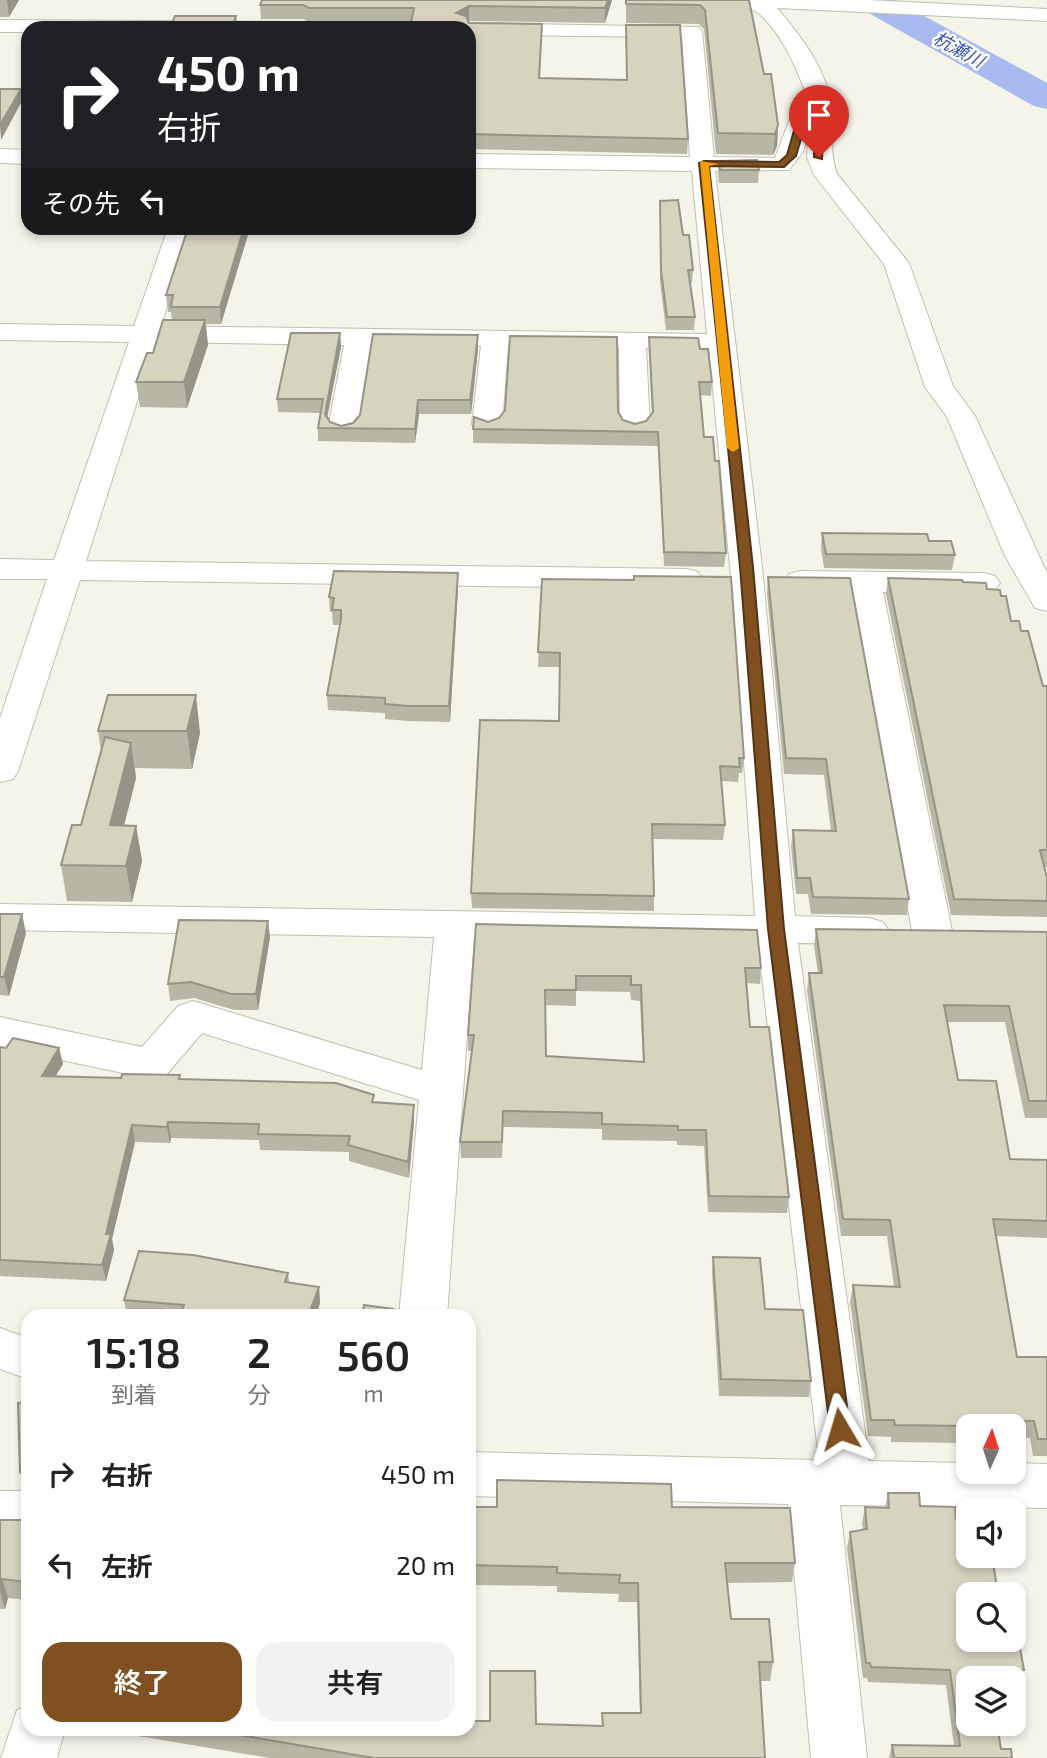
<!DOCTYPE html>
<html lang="ja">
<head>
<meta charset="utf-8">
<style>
	body { margin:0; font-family:"Exo 2","Noto Sans JP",sans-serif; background:#f2f2f2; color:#222; height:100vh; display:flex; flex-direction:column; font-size:26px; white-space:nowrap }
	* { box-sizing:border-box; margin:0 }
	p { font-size:23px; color:#767676 }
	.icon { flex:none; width:38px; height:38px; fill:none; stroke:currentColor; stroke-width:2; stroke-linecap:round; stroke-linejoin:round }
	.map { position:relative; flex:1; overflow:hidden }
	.side { position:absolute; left:21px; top:1309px; width:455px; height:427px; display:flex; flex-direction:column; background:#fff; border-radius:21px; box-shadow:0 4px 10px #0003 }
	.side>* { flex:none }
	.guide { position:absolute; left:21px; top:21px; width:455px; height:214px; border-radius:21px; box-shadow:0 4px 10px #0003; background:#202124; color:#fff; overflow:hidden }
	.needle { width:46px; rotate:3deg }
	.buttons { position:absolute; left:956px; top:1414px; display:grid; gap:14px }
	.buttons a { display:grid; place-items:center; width:70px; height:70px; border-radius:14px; background:#fff; box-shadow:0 4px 10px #0003; font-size:35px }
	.pin { position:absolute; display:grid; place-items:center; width:60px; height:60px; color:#fff; margin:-72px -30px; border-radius:50% 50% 50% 0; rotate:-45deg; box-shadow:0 0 7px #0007 }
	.pin .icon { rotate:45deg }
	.me { position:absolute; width:77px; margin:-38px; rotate:353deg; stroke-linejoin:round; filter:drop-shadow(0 0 5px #0008) }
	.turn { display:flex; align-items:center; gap:24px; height:147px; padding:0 21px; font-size:32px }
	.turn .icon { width:91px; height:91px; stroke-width:2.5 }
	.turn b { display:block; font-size:49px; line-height:60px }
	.then { display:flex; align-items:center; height:66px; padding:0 21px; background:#0003; gap:14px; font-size:26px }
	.eta { display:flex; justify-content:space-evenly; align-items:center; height:119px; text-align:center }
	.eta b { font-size:42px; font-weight:600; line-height:49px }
	.action { display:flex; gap:14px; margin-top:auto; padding:14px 21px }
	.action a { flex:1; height:80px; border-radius:21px; background:#815021; color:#fff; font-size:28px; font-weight:600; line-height:80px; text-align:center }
	.action a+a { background:#f2f2f2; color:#222 }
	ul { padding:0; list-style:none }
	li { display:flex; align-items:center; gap:21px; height:91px; padding:0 21px }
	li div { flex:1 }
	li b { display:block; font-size:26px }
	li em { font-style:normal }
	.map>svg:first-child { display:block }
</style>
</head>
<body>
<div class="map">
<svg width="1047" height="1758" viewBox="0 0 1047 1758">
	<rect width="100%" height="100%" fill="#f4f4e9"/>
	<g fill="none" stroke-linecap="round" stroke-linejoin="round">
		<polygon fill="#a8baef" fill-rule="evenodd" points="853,0 895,0 1047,83 1047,109 1034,106 858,7"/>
		<defs>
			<g id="street">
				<path d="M735,0H868L1047,9V21L777,8C800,35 825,67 831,103C835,128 828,149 837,174L909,263L953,386L975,416L1047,573V611L1035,608L1004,554L947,417L925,387L884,264L814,175L807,157L808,134L803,152L789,170L715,171L762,567L795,916L869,918L883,922L889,931L883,940L869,944L798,943L869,1461L968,1463V1472H1013V1463L1047,1464V1508L840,1505L867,1758H811L788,1504L469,1496V1452L819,1460L758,943L474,938L447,1316H399L419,1100L202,1033L166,1075L151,1079L0,1047V1017L142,1047L178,1006L193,1001L422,1070L434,937L0,930V904L755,916L730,567L709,348H646L650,426L645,432L635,435L625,432L620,426L619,348L508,347L502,424L497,430L487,433L477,430L472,424L481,346L371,345L358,428L353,434L343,437L333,434L328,428L344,345L156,342L86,561L687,569L698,572L703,579L698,586L687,589L80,580L18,771L13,779L0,782V718L47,579H0V559L54,560L129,342L0,340V324L134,326L168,228H192L161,326L707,334L692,171L469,168V154L690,157L682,37L469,35V28H459L469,23L699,27L702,31L714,157L775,158L792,113L800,101L808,99C797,69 785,40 763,17C754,8 741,8 735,0Z"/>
				<polygon points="0,20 304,22 314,28 28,28 28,32 0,32"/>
				<polygon points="0,149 28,150 28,164 0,163"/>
				<polygon points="800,571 984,573 995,576 1000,583 995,590 984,593 883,592 952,931 946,940 932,944 918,940 912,931 851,591 789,588 784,581 789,574"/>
				<polygon points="0,1328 28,1338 28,1379 0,1369"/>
				<rect x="0" y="1491" width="28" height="46"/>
				<polygon points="28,1706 28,1729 65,1729 57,1758 1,1758 17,1710"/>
			</g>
		</defs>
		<use href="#street" stroke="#c0c0ac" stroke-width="2"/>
		<use href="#street" fill="#fff" fill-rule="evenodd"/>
	</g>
	<g fill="#b8b6a4" fill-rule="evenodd">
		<polygon points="0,0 19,0 9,17 0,17"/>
		<polygon points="262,0 612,0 605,23 468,21 469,23 542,24 540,78 626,80 626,25 688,139 687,154 469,149 469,28 411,22 310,23 304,19 261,19 260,5"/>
		<polygon points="626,0 749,0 764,74 778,125 777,146 773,155 716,154 704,29 699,24 626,23"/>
		<polygon points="719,161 759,170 758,183 719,183 718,174"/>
		<polygon points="660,201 683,235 693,270 692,283 690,283 695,317 694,330 666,330 660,282"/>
		<polygon points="250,228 221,324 206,324 208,345 187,408 140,407 136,382 172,320 171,312 168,312 166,295"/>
		<polygon points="340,333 341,347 327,418 330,422 341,426 353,423 478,335 478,349 471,414 419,414 415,443 318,441 318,428 320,413 278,412 277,399"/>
		<polygon points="649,337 700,349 712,382 711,396 700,395 704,437 726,553 724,567 664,566 658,446 473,443 473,429 488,422 499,418 618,412 623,420 635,424 646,421 652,414 649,351"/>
		<polygon points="822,533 929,541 955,555 952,570 824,568 821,548"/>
		<polygon points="768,577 909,899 907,915 811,914 808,894 796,894 791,847 793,830 831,831 824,775 784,774 767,593"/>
		<polygon points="888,578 963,582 987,589 1001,596 1011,621 1021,631 1043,686 1047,686 1047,867 1044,867 1047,878 1047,917 951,915 886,594"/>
		<polygon points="542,579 744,758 742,773 739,773 738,782 721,781 725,825 723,840 652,839 654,896 654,911 472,908 471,893 559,721 560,667 538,667"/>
		<polygon points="458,588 450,722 408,721 385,719 385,713 328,710 327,695 340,625 333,625 332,612 330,612 329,597"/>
		<polygon points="108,695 200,733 192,769 135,768 136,778 124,825 136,826 142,861 132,902 67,901 61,865 81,825 101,752 98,731"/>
		<polygon points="0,914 26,933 9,996 0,995"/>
		<path d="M476,924L761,968L760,984L746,983L750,1027L789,1197L787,1213L708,1212L704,1146L677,1145V1141L602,1140V1129L503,1127L502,1158H461L460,1142L472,1051H468V1035ZM576,991L630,992L631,1000L640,1001L643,1062L546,1056L545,1005L576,1006Z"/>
		<polygon points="816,929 1047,932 1047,1118 1025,1118 1005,1022 947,1022 958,1080 1010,1159 1047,1160 1047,1238 996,1236 1017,1357 1047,1357 1047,1456 1033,1456 1030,1438 1013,1437 1013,1426 968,1426 968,1443 891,1442 891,1437 868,1436 850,1302 853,1285 894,1286 887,1236 841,1236 807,990 809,973 818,973 814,946"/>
		<polygon points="270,937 258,1010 234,1010 194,998 170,1001 168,984"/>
		<polygon points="0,1047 6,1048 59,1048 63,1064 55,1076 180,1079 375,1102 414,1121 409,1178 349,1161 349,1152 260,1150 259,1140 171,1138 170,1143 135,1142 112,1239 114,1250 106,1281 0,1276"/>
		<polygon points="713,1257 811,1381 809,1397 719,1396 712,1273"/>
		<polygon points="288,1273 289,1282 319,1287 320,1303 316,1316 127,1316 124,1300"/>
		<polygon points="28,1401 28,1489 24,1488 20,1472"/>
		<polygon points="888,1493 920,1506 956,1519 998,1594 1024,1670 1019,1685 1013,1685 1013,1678 968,1678 1001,1749 1012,1758 889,1758 892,1745 954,1746 946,1685 868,1682 867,1678 863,1678 847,1548 850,1532 863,1530 862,1523 865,1507 885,1508"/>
		<polygon points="469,1507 672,1507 795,1563 792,1582 727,1583 731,1619 773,1662 770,1681 760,1681 765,1758 270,1758 102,1730 469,1729 536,1724 602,1726 602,1713 640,1713 637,1602 618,1602 619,1594 557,1592 557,1586 469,1585"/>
		<polygon points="28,1516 28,1600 8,1598 5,1609 0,1609 0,1520 23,1520"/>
	</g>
	<g fill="#969486">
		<polygon points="7,0 19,0 9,17"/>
		<polygon points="608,0 612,0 605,23 605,8"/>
		<polygon points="469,6 469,20 456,27 456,13"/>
		<polygon points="236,16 237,28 232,28"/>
		<polygon points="21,89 22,101 1,140 0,125"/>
		<polygon points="778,125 777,146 773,155 775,134"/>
		<polygon points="244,228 250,228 221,324 220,307"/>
		<polygon points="205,320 208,345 187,408 184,382"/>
		<polygon points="340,333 341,347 325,428 325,414"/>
		<polygon points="478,335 478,349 471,414 470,400"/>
		<polygon points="418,400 419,414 415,443 415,429"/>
		<polygon points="458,573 458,588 450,722 449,706"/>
		<polygon points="196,695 200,733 192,769 187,731"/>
		<polygon points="131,743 136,778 115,861 110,825"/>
		<polygon points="136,826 142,861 132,902 126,866"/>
		<polygon points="22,914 26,933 9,996 4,977"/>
		<polygon points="268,921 270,937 258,1010 256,994"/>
		<polygon points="59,1048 63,1064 46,1092 42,1076"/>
		<polygon points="414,1105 414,1121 409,1178 408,1162"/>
		<polygon points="168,1122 171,1138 170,1143 167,1127"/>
		<polygon points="132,1125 135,1142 112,1239 114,1250 106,1281 102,1265 106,1234"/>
		<polygon points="319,1287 320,1303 316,1316 308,1316"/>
		<polygon points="2,1579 8,1598 5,1609 0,1591"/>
	</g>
	<g fill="#d6d4bf" stroke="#969486" stroke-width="2" fill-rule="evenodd">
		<polygon points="262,0 608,0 605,8 469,6 456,13 466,16 469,23 542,24 539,78 627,80 626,25 680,25 688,139 469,134 469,28 410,28 414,8 309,8 303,5 260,5"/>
		<polygon points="626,0 749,0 764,74 771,74 778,125 775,134 718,133 705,10 700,5 626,4"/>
		<polygon points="175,16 236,16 232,28 170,28"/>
		<polygon points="0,89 21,89 0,125"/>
		<polygon points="757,160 759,170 720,170 719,161"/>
		<polygon points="678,200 683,235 689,235 693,270 688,270 695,317 667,317 661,270 660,201"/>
		<polygon points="188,228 244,228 220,307 171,307 173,295 166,295"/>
		<polygon points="163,320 205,320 184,382 136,382 147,353 153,353"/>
		<polygon points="291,333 340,333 325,414 330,422 341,426 353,423 360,415 373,334 478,335 470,400 418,400 415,429 318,428 323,399 277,399"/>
		<polygon points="510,336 617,337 618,412 623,420 635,424 646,421 653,412 649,337 698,338 700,349 708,349 712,382 699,382 704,437 713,437 715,461 719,461 726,553 664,552 658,432 473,429 474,417 488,422 499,418 505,410"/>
		<polygon points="822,533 927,534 929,541 951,541 955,555 826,554"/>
		<polygon points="334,571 458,573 449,706 408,706 385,704 385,698 327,695 341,619 341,610 332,610 334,598 329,597"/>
		<polygon points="634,576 731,577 744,758 739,758 740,767 720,766 725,825 652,824 654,896 471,893 480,720 559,721 560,653 538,652 542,579 634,580"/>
		<polygon points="768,577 850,578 909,899 813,897 810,878 797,878 793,830 836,831 826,759 786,758"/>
		<polygon points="888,578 962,580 963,582 986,583 987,589 1000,590 1001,596 1006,596 1011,621 1019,621 1021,631 1028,631 1043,686 1047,686 1047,850 1040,850 1047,878 1047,901 954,899"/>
		<polygon points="108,695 196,695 187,731 98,731"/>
		<polygon points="105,737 131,743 110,825 136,826 126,866 61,865 72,825 81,825"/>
		<polygon points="0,914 22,914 4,977 0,977"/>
		<polygon points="179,920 268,921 256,994 231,994 191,982 168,984"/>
		<path d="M476,924L757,930L761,968H745L750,1027H769L789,1197L709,1196L706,1130H678V1126L602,1124V1113L503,1111L502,1142H460L474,1035H468ZM576,976H631V985H641L644,1062L546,1056L545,990H576Z"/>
		<polygon points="816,929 1047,932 1047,1101 1029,1101 1009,1006 944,1005 958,1080 996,1081 1010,1159 1047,1160 1047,1221 993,1219 1017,1357 1047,1357 1047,1439 1038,1439 1034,1421 974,1420 975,1426 968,1426 895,1425 894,1420 871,1420 853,1285 900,1287 890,1220 843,1219 809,973 822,973"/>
		<polygon points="13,1038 59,1048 42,1076 121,1078 122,1074 180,1075 179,1079 336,1083 374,1095 372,1102 414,1105 408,1162 348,1145 350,1136 258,1134 259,1124 168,1122 167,1127 132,1125 106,1234 111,1234 102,1265 0,1260 0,1047 6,1048"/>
		<polygon points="139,1251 193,1255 288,1273 285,1282 319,1287 308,1316 179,1316 184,1305 124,1300"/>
		<polygon points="713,1257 760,1258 765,1309 803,1310 811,1381 721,1379"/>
		<polygon points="364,1305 394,1309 393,1316 362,1316"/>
		<polygon points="28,1401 28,1480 26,1480 26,1473 20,1472 18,1403"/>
		<polygon points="497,1480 671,1484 672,1507 790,1508 795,1563 725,1563 731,1619 769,1619 773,1662 759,1662 765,1758 374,1758 205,1729 469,1729 469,1721 490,1721 490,1671 535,1671 536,1724 603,1726 602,1713 641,1713 638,1583 619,1583 620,1575 557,1573 557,1567 469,1565 469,1507 497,1507"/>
		<polygon points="888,1493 919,1493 920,1506 955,1507 956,1519 968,1519 968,1556 992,1556 998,1594 968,1594 968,1640 1013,1640 1013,1610 1024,1670 988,1669 990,1678 968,1678 968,1724 997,1724 1001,1749 1011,1749 1012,1758 894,1758 892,1745 960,1746 950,1670 871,1667 870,1663 866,1663 850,1532 867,1529 865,1507 889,1508"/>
		<polygon points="25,1516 28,1516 28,1582 2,1579 0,1588 0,1520 23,1520"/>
	</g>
	<polygon fill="#815021" stroke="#543415" stroke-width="2" points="820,100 825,103 822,159 814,157 815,107 810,108 796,156 784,167 709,166 753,567 784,929 850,1429 847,1435 840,1438 833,1435 830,1429 768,929 740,567 699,163 704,161 779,162 787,155 801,106"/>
	<polygon fill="#f59e0b" points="700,161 719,164 709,166 739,448 733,452 727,448"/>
	<g text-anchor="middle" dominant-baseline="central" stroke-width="5" stroke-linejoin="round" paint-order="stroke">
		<g font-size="18" font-style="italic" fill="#3351b2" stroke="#fff">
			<text transform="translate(959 49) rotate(29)">杭瀬川</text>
		</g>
	</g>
</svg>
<div class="buttons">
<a><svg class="needle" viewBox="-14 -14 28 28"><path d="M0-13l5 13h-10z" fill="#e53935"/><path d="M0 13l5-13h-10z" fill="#767676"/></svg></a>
<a><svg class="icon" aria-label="sound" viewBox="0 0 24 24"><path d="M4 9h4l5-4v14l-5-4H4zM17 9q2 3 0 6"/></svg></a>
<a><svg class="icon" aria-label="search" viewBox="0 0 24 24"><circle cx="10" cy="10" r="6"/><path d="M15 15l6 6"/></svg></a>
<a><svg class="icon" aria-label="layers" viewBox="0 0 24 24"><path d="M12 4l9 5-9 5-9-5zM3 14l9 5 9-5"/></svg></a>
</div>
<div class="pin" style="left:819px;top:157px;background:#d93025"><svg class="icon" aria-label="arrive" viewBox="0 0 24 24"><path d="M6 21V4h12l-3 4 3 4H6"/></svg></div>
<svg class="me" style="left:840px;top:1429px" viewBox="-20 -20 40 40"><path d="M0-17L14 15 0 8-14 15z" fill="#815021" stroke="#fff" stroke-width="4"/></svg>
<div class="guide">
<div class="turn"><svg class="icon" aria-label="right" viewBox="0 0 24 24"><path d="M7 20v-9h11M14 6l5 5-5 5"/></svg><div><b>450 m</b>右折</div></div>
<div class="then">その先<svg class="icon" aria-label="left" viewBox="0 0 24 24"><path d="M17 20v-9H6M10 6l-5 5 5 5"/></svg></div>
</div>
<section class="side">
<div class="eta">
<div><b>15:18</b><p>到着</p></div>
<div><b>2</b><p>分</p></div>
<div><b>560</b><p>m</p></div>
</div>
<ul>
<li><svg class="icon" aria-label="right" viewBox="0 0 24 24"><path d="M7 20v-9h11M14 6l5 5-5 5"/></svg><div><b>右折</b></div><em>450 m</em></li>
<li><svg class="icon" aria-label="left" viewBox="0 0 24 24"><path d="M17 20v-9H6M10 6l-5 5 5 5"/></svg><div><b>左折</b></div><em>20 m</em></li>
</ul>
<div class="action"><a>終了</a><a>共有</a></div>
</section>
</div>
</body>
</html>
